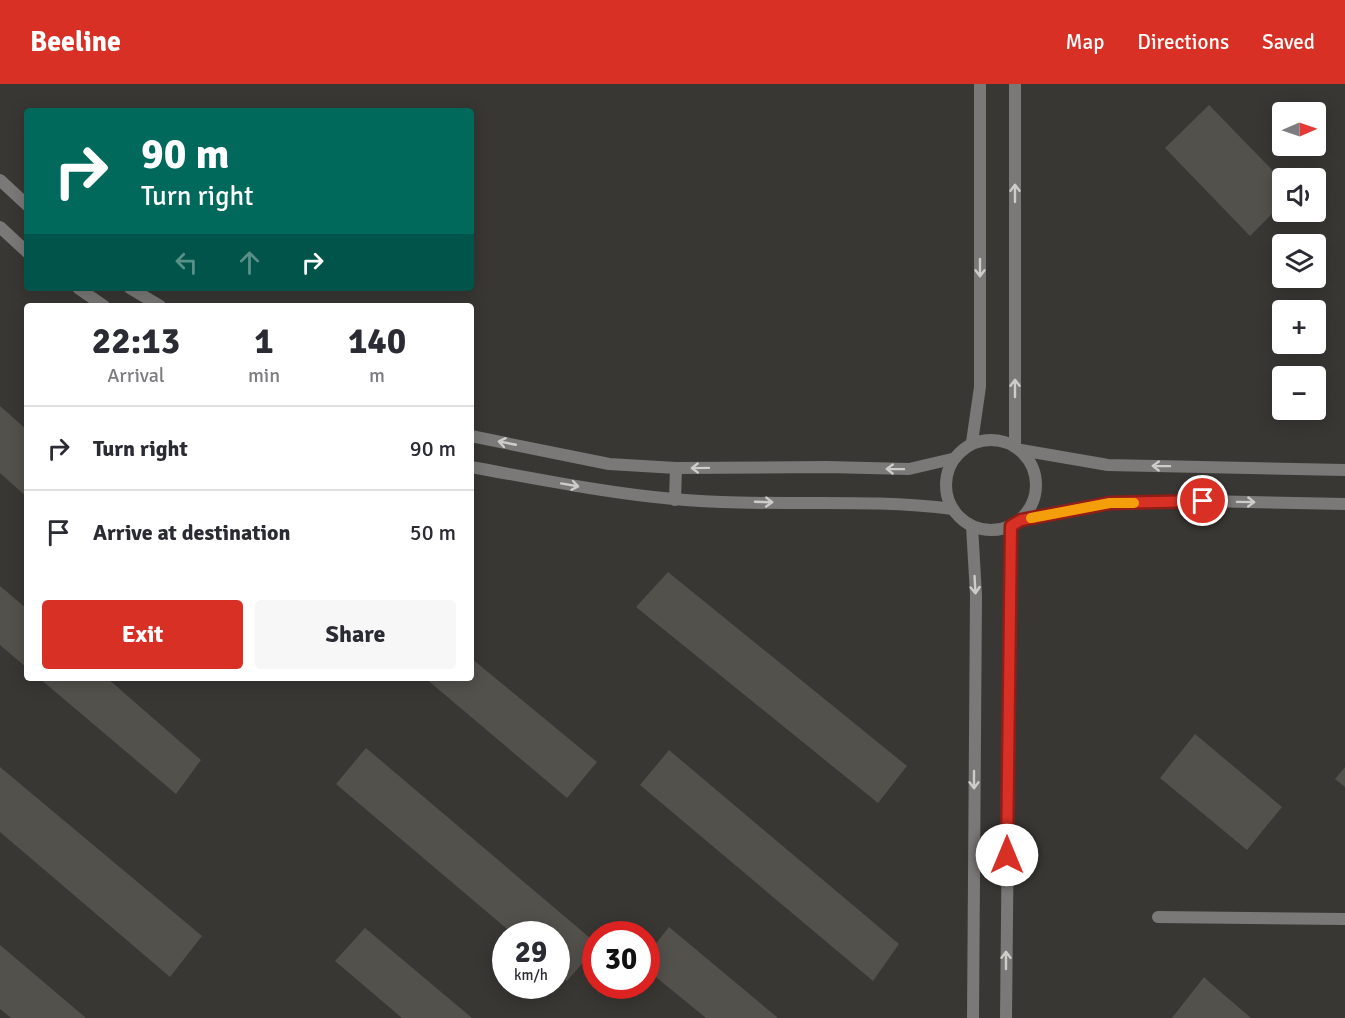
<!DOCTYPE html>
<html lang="en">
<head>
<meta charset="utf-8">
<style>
	body { margin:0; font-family:Signika,sans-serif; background:#f7f7f7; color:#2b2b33; height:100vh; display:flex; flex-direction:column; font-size:22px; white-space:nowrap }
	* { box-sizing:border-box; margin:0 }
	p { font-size:20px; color:#7c7c81 }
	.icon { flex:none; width:33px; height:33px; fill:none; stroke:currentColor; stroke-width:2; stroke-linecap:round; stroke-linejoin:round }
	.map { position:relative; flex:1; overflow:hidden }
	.panel { position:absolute; left:24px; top:219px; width:450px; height:378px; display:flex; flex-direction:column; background:#fff; border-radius:6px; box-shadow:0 3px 15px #0003 }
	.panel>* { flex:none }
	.banner { position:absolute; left:24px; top:24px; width:450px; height:183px; border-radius:6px; box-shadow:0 3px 15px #0003; background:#00695c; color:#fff; overflow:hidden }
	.needle { width:39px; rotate:88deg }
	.tools { position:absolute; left:1272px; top:18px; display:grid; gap:12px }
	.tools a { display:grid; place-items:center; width:54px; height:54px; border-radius:6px; background:#fff; box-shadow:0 3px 15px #0003; font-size:30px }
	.speed { position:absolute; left:492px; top:837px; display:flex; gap:12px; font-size:30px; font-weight:700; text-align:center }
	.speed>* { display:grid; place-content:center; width:78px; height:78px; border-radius:50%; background:#fff; box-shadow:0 3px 15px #0003; line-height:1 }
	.speed small { font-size:15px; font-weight:400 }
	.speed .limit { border:9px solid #d22; background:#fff; color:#111 }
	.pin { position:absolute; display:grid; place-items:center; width:51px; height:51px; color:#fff; margin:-26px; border:3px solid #fff; border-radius:50%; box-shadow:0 2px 6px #0007 }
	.me { position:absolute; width:66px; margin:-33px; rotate:0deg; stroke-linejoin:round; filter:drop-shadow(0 0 4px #0008) }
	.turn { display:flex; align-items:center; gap:21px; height:126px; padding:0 18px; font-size:27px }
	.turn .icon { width:78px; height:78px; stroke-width:2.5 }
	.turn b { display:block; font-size:42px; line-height:51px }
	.lanes { display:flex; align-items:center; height:57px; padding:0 18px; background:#0003; justify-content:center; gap:30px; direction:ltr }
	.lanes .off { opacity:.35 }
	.eta { display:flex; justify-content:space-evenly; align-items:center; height:102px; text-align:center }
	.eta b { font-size:36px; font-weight:800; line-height:42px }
	.cta { display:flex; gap:12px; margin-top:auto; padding:12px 18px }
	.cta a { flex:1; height:69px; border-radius:6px; background:#d93025; color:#fff; font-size:24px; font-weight:800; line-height:69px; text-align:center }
	.cta a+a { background:#f7f7f7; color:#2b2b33 }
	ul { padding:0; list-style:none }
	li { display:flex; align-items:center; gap:18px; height:84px; padding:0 18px; border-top:2px solid #e1e1e2 }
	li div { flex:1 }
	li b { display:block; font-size:22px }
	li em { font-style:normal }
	header { display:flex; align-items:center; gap:36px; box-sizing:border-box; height:84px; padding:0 30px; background:#d93025; color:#fff }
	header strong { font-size:28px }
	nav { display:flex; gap:33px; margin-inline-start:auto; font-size:21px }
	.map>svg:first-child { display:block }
</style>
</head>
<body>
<header>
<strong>Beeline</strong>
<nav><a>Map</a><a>Directions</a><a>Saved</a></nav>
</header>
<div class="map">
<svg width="1345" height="934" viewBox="0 0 1345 934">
	<rect width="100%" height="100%" fill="#393733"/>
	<g fill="#52514c">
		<polygon points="1209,21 1282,96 1282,120 1250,152 1165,64"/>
		<polygon points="0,322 27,346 27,413 0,389"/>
		<polygon points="668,488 907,682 878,719 636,523"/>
		<polygon points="0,502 27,525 27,584 0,561"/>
		<polygon points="471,574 597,678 567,714 425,594 471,594"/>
		<polygon points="39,594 107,594 201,676 176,710"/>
		<polygon points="1195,650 1282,723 1247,766 1160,694"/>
		<polygon points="366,664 596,859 596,864 567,897 556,888 556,850 513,850 336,700"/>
		<polygon points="669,666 899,860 873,897 640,701"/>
		<polygon points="0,683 202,852 170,893 0,748"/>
		<polygon points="1345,683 1345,703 1335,695"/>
		<polygon points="669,843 778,934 706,934 646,885 646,872"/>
		<polygon points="365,844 472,934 402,934 335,877"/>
		<polygon points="0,861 86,934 11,934 0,925"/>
		<polygon points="1204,893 1208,897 1251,934 1172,934"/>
	</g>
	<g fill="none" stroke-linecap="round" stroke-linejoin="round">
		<g stroke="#7a7977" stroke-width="12">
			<polyline points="0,96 27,121"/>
			<polyline points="0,143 27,168"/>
			<polyline points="78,204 104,222"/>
			<polyline points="130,204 160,222"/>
			<polyline points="471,352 609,380 676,384 827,383 909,385 952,375"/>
			<circle cx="991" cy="401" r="45"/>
			<polyline points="972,358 980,303 980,0"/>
			<polyline points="1015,363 1015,0"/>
			<polyline points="1021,366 1108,381 1345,386"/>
			<path d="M471,383C538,395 606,409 674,415C767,424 861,413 953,425"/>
			<polyline points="675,416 676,384"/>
			<polyline points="1021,436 1110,419 1203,417 1345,420"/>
			<polyline points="972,442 976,511 973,934"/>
			<polyline points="1158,833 1345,835"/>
			<polyline points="1006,934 1011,442"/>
		</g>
	</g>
	<defs><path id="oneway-shaft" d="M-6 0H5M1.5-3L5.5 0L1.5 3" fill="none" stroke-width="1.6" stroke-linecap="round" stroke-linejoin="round" transform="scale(1.5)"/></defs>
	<g stroke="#cdccc9">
		<use href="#oneway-shaft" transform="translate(1015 109) rotate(-90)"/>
		<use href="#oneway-shaft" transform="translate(980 184) rotate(90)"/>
		<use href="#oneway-shaft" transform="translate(1015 304) rotate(-90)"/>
		<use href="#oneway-shaft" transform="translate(507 359) rotate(-169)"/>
		<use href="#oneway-shaft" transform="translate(1161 382) rotate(-179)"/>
		<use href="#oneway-shaft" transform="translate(700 384) rotate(179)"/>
		<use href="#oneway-shaft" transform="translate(895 385) rotate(-179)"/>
		<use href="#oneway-shaft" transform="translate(570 401) rotate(10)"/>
		<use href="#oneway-shaft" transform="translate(764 418) rotate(2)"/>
		<use href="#oneway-shaft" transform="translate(1246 418) rotate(1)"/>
		<use href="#oneway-shaft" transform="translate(975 501) rotate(87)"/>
		<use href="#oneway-shaft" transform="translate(974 696) rotate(90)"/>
		<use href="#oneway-shaft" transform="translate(1006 876) rotate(-90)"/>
	</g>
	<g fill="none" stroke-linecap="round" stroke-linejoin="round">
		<defs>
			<polyline id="route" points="1007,771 1011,442 1021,436 1110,419 1203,417"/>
		</defs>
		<use href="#route" stroke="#8d1f18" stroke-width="15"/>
		<use href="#route" stroke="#d93025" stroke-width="10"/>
		<polyline stroke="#f59e0b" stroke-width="10" points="1031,434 1110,419 1134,419"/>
	</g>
</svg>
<div class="tools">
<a><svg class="needle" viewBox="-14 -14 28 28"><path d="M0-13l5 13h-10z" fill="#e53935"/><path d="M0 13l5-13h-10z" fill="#7c7c81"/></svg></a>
<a><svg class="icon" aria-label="sound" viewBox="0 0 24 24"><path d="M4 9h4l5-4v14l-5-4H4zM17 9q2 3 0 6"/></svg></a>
<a><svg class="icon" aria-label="layers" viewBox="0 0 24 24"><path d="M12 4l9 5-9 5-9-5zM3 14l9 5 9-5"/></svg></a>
<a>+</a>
<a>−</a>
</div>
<div class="speed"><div>29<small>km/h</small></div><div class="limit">30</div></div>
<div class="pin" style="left:1203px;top:417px;background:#d93025"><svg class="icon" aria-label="arrive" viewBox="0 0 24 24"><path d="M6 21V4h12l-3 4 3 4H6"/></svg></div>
<svg class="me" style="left:1007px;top:771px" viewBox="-20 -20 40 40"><circle r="19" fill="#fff"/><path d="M0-13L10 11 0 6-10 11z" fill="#d93025"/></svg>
<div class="banner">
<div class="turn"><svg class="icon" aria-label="right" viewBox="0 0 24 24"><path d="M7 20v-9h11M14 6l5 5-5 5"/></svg><div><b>90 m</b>Turn right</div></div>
<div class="lanes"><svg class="icon off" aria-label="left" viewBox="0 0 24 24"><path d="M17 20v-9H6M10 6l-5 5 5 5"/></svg><svg class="icon off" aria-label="ahead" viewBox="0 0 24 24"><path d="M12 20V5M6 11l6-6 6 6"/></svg><svg class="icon" aria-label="right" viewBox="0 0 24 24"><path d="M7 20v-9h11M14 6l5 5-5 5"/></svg></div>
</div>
<section class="panel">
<div class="eta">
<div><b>22:13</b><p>Arrival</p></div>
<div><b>1</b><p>min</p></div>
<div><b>140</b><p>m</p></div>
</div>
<ul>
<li><svg class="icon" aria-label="right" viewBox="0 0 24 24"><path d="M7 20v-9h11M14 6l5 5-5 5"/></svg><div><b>Turn right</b></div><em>90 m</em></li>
<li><svg class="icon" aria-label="arrive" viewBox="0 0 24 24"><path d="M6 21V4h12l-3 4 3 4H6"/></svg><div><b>Arrive at destination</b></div><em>50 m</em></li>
</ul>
<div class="cta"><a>Exit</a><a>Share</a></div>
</section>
</div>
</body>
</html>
